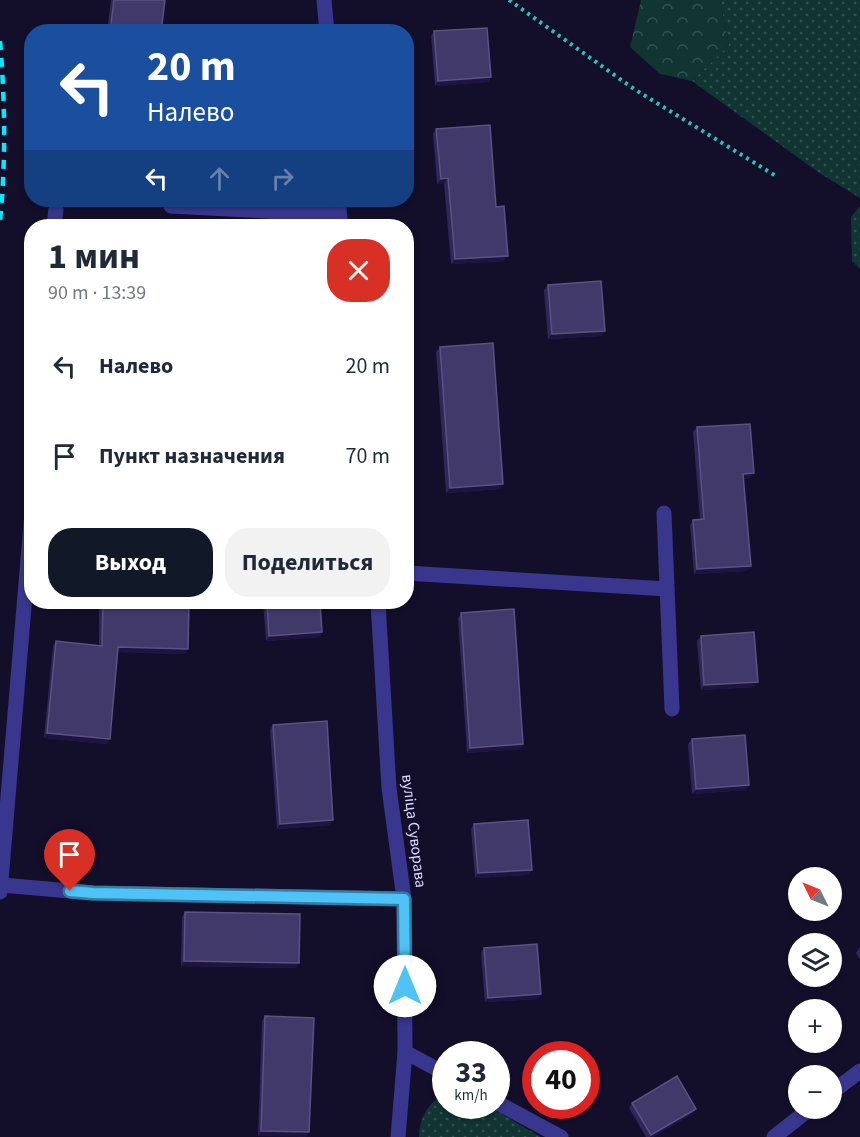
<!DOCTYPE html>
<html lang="ru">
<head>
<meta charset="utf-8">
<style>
	body { margin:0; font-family:"Source Sans 3",sans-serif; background:#f2f2f3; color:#1f2937; height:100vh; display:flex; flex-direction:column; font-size:22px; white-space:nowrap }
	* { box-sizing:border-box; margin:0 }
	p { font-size:20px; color:#747a83 }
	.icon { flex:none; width:33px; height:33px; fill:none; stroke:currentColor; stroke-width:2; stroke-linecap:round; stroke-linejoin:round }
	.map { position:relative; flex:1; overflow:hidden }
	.drawer { position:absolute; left:24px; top:219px; width:390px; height:390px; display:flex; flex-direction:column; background:#fff; border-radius:24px; box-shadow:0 2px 4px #0004 }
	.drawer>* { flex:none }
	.top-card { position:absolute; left:24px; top:24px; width:390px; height:183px; border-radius:24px; box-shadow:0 2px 4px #0004; background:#1a4fa0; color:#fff; overflow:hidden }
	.needle { width:39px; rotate:313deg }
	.tools { position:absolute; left:788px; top:867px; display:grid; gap:12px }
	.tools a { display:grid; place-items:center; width:54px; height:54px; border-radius:50%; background:#fff; box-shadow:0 2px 4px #0004; font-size:30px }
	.speed { position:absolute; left:432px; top:1041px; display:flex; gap:12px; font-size:30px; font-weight:700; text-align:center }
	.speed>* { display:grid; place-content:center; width:78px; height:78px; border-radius:50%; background:#fff; box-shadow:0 2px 4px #0004; line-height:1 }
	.speed small { font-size:15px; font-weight:400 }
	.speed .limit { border:9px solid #d22; background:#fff; color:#111 }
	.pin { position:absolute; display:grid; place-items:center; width:51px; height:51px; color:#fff; margin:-62px -26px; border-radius:50% 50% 50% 0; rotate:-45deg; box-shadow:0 0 6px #0007 }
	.pin .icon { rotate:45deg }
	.me { position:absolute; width:66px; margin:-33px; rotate:0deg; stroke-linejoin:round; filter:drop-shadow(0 0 4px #0008) }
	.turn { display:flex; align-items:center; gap:21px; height:126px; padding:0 24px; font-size:27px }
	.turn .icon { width:78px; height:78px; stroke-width:2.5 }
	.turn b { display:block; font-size:42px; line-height:51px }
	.lanes { display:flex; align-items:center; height:57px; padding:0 24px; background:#0003; justify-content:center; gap:30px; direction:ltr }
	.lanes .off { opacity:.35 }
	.round { display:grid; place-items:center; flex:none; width:63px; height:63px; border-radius:24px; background:#f2f2f3 }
	.headline { display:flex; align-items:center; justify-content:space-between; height:102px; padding:0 24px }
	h1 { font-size:36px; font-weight:700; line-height:45px }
	.button { display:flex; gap:12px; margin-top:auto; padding:12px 24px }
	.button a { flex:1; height:69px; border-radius:24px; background:#111827; color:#fff; font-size:24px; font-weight:700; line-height:69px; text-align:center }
	.button a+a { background:#f2f2f3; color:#1f2937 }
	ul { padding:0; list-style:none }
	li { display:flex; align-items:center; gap:18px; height:90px; padding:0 24px }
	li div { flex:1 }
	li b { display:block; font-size:22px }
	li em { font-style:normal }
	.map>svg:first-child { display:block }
</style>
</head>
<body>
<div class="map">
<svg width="860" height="1137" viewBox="0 0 860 1137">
	<defs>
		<pattern id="grass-dots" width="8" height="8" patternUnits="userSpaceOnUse" patternTransform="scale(1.5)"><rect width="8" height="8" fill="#113533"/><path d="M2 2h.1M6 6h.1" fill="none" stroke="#335252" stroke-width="1.8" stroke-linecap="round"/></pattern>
		<pattern id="forest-crowns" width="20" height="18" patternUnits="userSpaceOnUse" patternTransform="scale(1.5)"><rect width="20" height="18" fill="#113533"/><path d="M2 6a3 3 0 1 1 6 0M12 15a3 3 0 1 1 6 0" fill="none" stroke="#335252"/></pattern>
	</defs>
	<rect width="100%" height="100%" fill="#130f2b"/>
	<g fill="url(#grass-dots)">
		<polygon points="720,0 860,0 860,198 818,172 692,81 729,45"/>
		<polygon points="860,206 860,269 852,261 851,217"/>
		<path d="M445,1094L446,1106H488L541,1137H419C419,1119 429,1101 445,1094Z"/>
	</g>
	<polygon fill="url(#forest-crowns)" points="641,0 720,0 729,45 692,81 660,74 630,47"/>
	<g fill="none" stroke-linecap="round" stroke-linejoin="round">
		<polyline stroke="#26c5b8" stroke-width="4" stroke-dasharray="3 4.5" stroke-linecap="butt" points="509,0 634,89 776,176"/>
		<g stroke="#38368d" stroke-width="15">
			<polyline points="324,0 327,32"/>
			<polyline points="338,200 341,226"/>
			<polyline points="171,206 339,215"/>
			<polyline points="54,226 56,209"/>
			<polyline points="664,513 672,709"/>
			<polyline points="406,573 667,589"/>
			<polyline points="378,602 389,788 404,899 405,1052 398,1137"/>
			<polyline points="2,885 93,893 404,899"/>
			<polyline points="0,892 32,512"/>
			<polyline points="405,1052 446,1074"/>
			<polyline points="831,1093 860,1071"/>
			<polyline points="496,1102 561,1137"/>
			<polyline points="774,1137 811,1108"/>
		</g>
		<path stroke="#04ebff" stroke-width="4.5" stroke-dasharray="9 8" stroke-linecap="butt" d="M0,41C5,100 6,161 0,221"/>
	</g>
	<g fill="#302659">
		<polygon points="111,0 165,0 161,32 107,32"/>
		<polygon points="434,31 491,77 488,82 435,86 431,36"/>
		<polygon points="436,129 496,207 504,261 451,264 444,183 437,184 433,134"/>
		<polygon points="548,285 605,331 601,336 548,339 544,290"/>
		<polygon points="440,347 500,489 446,493 436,352"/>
		<polygon points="697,427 750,478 744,479 747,571 694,574 690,525 693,520 700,519 693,432"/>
		<polygon points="99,602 189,602 188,649 184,654 118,652 107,744 44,738 53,646 56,641 99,645"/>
		<polygon points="263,602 320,602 322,632 319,637 266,641"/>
		<polygon points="461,613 523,744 520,749 467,753 458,618"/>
		<polygon points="701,636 754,687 701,690 697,641"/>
		<polygon points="273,725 330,825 277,829 270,730"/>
		<polygon points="692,739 749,785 745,790 692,794 688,744"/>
		<polygon points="474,824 532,870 528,875 475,878 471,829"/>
		<polygon points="185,912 299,963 295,968 181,966 182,917"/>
		<polygon points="860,947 860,960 856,953"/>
		<polygon points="484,948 541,994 538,999 485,1002 481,953"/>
		<polygon points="265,1016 309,1132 258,1136 262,1021"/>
		<polygon points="632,1103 696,1109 692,1114 653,1137 646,1137 629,1108"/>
	</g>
	<g fill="#1d153f">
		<polygon points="491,77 488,82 435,86 438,81"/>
		<polygon points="448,178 444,183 437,184 441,179"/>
		<polygon points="508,256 504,261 451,264 455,259"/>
		<polygon points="605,331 601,336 548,339 552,334"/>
		<polygon points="754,473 750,478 740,479 743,474"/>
		<polygon points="503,484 500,489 446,493 450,488"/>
		<polygon points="751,566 747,571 694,574 697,569"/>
		<polygon points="322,632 319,637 266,641 269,636"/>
		<polygon points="118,647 188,649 184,654 114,652"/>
		<polygon points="758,682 754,687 701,690 704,685"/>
		<polygon points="47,733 110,739 107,744 44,738"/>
		<polygon points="523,744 520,749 467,753 470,748"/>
		<polygon points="749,785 745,790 692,794 696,789"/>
		<polygon points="333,820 330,825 277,829 280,824"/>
		<polygon points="532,870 528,875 475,878 478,873"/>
		<polygon points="184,961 299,963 295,968 181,966"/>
		<polygon points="541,994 538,999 485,1002 488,998"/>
		<polygon points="696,1109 692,1114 653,1137 650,1137 651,1135"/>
		<polygon points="261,1131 309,1132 306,1137 258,1136"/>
	</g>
	<g fill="#42396b" stroke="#5a5282" stroke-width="1.5">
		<polygon points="114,0 165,0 161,32 110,32"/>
		<polygon points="487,28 491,77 438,81 434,31"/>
		<polygon points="490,125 496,207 504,206 508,256 455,259 448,178 441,179 436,129"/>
		<polygon points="601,281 605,331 552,334 548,285"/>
		<polygon points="493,343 503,484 450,488 440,347"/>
		<polygon points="750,424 754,473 743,474 751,566 697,569 693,520 704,519 697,427"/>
		<polygon points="103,602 189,602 188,649 118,647 110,739 47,733 56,641 102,646"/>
		<polygon points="267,602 320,602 322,632 269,636"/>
		<polygon points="514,609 523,744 470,748 461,613"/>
		<polygon points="754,632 758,682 704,685 701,636"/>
		<polygon points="327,721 333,820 280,824 273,725"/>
		<polygon points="745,735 749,785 696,789 692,739"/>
		<polygon points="528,820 532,870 478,873 474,824"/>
		<polygon points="185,912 300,914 299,963 184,961"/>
		<polygon points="537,944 541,994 488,998 484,948"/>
		<polygon points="265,1016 314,1018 309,1132 261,1131"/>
		<polygon points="677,1076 696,1109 651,1135 632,1103"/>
	</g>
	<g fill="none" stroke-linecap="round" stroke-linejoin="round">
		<defs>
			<polyline id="route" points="70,891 93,893 404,899 405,986"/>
		</defs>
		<use href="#route" stroke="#337fa1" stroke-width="15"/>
		<use href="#route" stroke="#4fc3f7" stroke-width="10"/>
	</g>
	<g text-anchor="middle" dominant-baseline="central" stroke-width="6" stroke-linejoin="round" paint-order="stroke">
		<g font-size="16" fill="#dcd8ff" stroke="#130f2b">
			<text transform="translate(414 831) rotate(83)">вуліца Суворава</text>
		</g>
	</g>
</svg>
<div class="tools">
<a><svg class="needle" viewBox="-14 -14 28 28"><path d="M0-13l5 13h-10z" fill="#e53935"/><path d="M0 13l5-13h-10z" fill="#747a83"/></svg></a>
<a><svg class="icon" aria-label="layers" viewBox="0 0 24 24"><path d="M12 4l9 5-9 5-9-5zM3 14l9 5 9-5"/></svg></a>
<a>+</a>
<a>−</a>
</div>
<div class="speed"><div>33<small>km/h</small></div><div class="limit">40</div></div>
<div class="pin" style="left:70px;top:891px;background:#d93025"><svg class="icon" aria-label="arrive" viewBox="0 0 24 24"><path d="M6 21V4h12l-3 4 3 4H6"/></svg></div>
<svg class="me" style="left:405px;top:986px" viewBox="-20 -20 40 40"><circle r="19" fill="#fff"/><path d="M0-13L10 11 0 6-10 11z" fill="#4fc3f7"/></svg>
<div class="top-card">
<div class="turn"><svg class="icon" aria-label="left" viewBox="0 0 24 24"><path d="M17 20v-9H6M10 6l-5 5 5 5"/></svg><div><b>20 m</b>Налево</div></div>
<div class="lanes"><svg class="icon" aria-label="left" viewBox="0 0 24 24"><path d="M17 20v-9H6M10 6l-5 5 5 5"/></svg><svg class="icon off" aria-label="ahead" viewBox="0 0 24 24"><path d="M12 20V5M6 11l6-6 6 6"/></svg><svg class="icon off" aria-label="right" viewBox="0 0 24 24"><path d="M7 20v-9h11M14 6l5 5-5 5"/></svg></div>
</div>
<section class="drawer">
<div class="headline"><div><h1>1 мин</h1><p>90 m · 13:39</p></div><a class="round" style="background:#d93025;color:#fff"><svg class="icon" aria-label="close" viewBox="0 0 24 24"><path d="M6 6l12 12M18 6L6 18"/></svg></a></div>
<ul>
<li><svg class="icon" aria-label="left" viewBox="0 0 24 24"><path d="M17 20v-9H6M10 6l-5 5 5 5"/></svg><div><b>Налево</b></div><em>20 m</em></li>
<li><svg class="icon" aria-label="arrive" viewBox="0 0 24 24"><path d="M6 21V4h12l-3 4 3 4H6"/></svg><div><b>Пункт назначения</b></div><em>70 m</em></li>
</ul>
<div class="button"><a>Выход</a><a>Поделиться</a></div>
</section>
</div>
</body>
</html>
